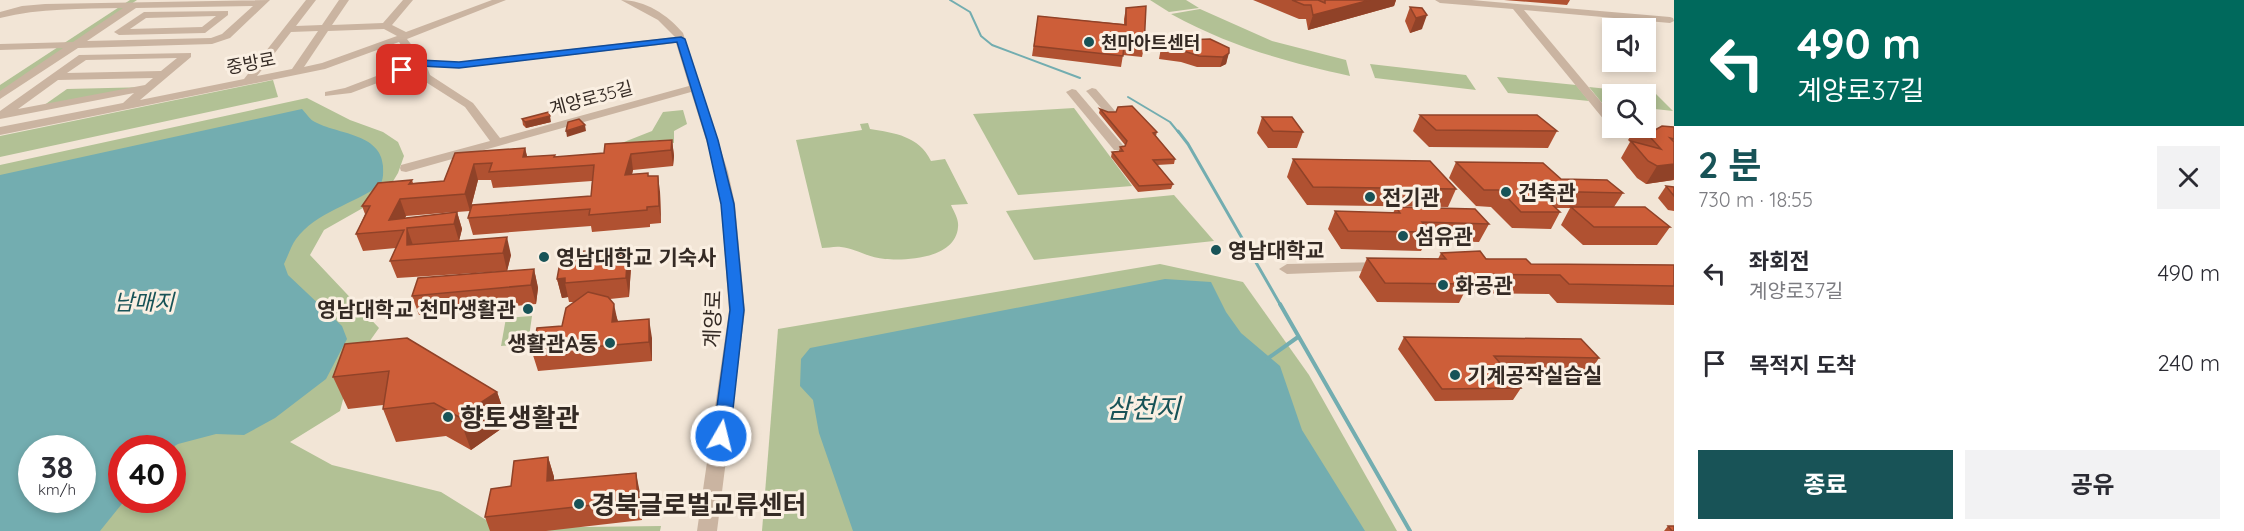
<!DOCTYPE html>
<html lang="ko">
<head>
<meta charset="utf-8">
<style>
	body { margin:0; font-family:Quicksand,"Noto Sans KR",sans-serif; background:#f2f2f3; color:#2b2b33; height:100vh; display:flex; flex-direction:column; font-size:22px; white-space:nowrap }
	* { box-sizing:border-box; margin:0 }
	p { font-size:20px; color:#7c7c81 }
	.icon { flex:none; width:33px; height:33px; fill:none; stroke:currentColor; stroke-width:2; stroke-linecap:round; stroke-linejoin:round }
	.map { position:relative; flex:1; overflow:hidden }
	.sheet { display:flex; flex-direction:column; background:#fff; width:570px }
	.sheet>* { flex:none }
	.top-card { background:#00695c; color:#fff; overflow:hidden }
	.buttons { position:absolute; left:1602px; top:18px; display:grid; gap:12px }
	.buttons a { display:grid; place-items:center; width:54px; height:54px; border-radius:0px; background:#fff; box-shadow:0 3px 9px #0003; font-size:30px }
	.speed { position:absolute; left:18px; top:435px; display:flex; gap:12px; font-size:30px; font-weight:700; text-align:center }
	.speed>* { display:grid; place-content:center; width:78px; height:78px; border-radius:50%; background:#fff; box-shadow:0 3px 9px #0003; line-height:1 }
	.speed small { font-size:15px; font-weight:400 }
	.speed .limit { border:9px solid #d22; background:#fff; color:#111 }
	.pin { position:absolute; display:grid; place-items:center; width:51px; height:51px; color:#fff; margin:-26px; border-radius:12px; box-shadow:0 3px 9px #0006 }
	.me { position:absolute; width:66px; margin:-33px; rotate:8deg; stroke-linejoin:round; filter:drop-shadow(0 0 4px #0008) }
	.turn { display:flex; align-items:center; gap:21px; height:126px; padding:0 24px; font-size:27px }
	.turn .icon { width:78px; height:78px; stroke-width:2.5 }
	.turn b { display:block; font-size:42px; line-height:51px }
	.round { display:grid; place-items:center; flex:none; width:63px; height:63px; border-radius:0px; background:#f2f2f3 }
	.headline { display:flex; align-items:center; justify-content:space-between; height:102px; padding:0 24px }
	h1 { font-size:36px; font-weight:700; line-height:45px; color:#185357 }
	.primary-button { display:flex; gap:12px; margin-top:auto; padding:12px 24px }
	.primary-button a { flex:1; height:69px; border-radius:0px; background:#185357; color:#fff; font-size:24px; font-weight:700; line-height:69px; text-align:center }
	.primary-button a+a { background:#f2f2f3; color:#2b2b33 }
	ul { padding:0; list-style:none }
	li { display:flex; align-items:center; gap:18px; height:90px; padding:0 24px }
	li div { flex:1 }
	li b { display:block; font-size:22px }
	li em { font-style:normal }
	main { display:flex; flex:1; min-height:0 }
	.map>svg:first-child { display:block }
</style>
</head>
<body>
<main>
<div class="map">
<svg width="1674" height="531" viewBox="0 0 1674 531">
	<rect width="100%" height="100%" fill="#f2e5d6"/>
	<g fill="#b2c195" fill-rule="evenodd">
		<polygon points="130,0 137,0 0,92 0,85"/>
		<polygon points="1150,0 1186,0 1199,8 1169,12"/>
		<path d="M1200,9L1272,41L1346,60L1350,76C1283,61 1232,47 1171,14Z"/>
		<polygon points="1370,64 1466,75 1476,90 1375,78"/>
		<polygon points="1497,77 1576,85 1589,101 1508,93"/>
		<polygon points="273,80 278,97 0,157 0,136"/>
		<polygon points="149,87 40,108 67,89"/>
		<polygon points="1589,87 1656,94 1673,111 1646,108 1646,94 1612,94 1612,105 1602,103"/>
		<path d="M307,98L350,120L383,132L398,142L404,156L398,173L389,188L377,200L324,230L310,255L379,328L352,366L340,411L290,442L332,465L441,492L499,528L661,526L660,531H0V165ZM32,448H82V500H32ZM122,448H172V500H122Z"/>
		<polygon points="1074,108 1132,186 1018,195 973,114"/>
		<polygon points="683,110 687,124 674,131 674,143 656,140 615,152 619,144 652,131 663,112"/>
		<path d="M868,123L870,129C895,133 919,136 931,161L945,159L968,204L951,205C954,212 959,219 958,227C956,258 908,261 885,259C869,258 854,248 841,247C835,246 828,248 822,248L796,140L862,130L860,124Z"/>
		<polygon points="1174,195 1214,241 1034,260 1006,211"/>
		<polygon points="1160,264 1243,282 1309,375 1397,531 762,531 778,329"/>
		<polygon points="532,316 528,344 501,346 506,318"/>
	</g>
	<g fill="#73adb0" fill-rule="evenodd">
		<path d="M302,109C306,113 310,120 315,122C336,134 381,133 383,166C383,173 384,178 380,185C354,204 316,212 296,239C291,246 288,256 284,264L288,275L342,326L347,339L326,379L275,418L244,435L216,434L178,444L171,448H122V500H125L100,531H0V175ZM32,448H82V500H32Z"/>
		<polygon points="1165,279 1211,282 1226,312 1241,333 1280,366 1302,430 1365,531 853,531 819,433 813,400 800,386 801,359 810,348"/>
	</g>
	<g fill="none" stroke-linecap="round" stroke-linejoin="round">
		<g stroke="#73adb0" stroke-width="2">
			<polyline points="950,0 970,12 981,36 992,45 1080,78"/>
			<polyline points="1128,97 1170,122 1179,133"/>
		</g>
		<polyline stroke="#73adb0" stroke-width="3" points="1178,131 1188,144 1281,306"/>
		<g stroke="#73adb0" stroke-width="4">
			<polyline points="1280,304 1410,531"/>
			<polyline points="1267,359 1298,337"/>
		</g>
		<g fill="#cab4a1" fill-rule="evenodd">
			<path d="M270,0L230,38L212,44L78,48L0,99V91L63,48L0,50V44L73,42L123,8C81,9 40,8 0,18V12L22,6L45,4ZM253,6L222,34L211,38L87,41L136,8Z"/>
			<path d="M306,0H316L296,26L322,25L339,0H349L332,25L383,23L403,0H413L392,25L406,32L492,0H506L407,39L423,60L459,62L675,37L658,20L621,0C645,0 668,15 683,33L728,172L735,204L745,311L717,531H697L729,311L721,204L716,172L691,92L406,172L401,171L400,168L401,165L490,141L465,107L421,79L417,68L351,93L325,96V92L345,88L413,62L399,42L325,69L0,135V127L123,103L134,93L0,119V111L79,55L191,53V57L140,100L244,79ZM384,29L397,36L322,63L304,67L328,31ZM318,31L292,69L257,76L291,32ZM676,43L689,86L500,138L473,103L430,75L427,67L459,68ZM177,58L161,71L67,73L86,60ZM153,78L145,85L18,109L58,80Z"/>
			<polygon points="1435,0 1472,0 1670,17 1673,18 1674,21 1670,23 1524,10 1612,115 1612,121 1605,121 1513,9 1440,3"/>
			<path d="M228,11V15L205,33L119,35L114,32L144,12ZM216,16L202,27L130,29L146,18Z"/>
			<polygon points="1092,88 1096,89 1115,111 1115,115 1107,115 1088,93 1086,91"/>
			<polygon points="1072,89 1076,90 1122,144 1124,147 1122,150 1114,150 1066,92"/>
			<polygon points="1384,262 1389,264 1392,267 1389,270 1287,274 1279,269 1287,264"/>
		</g>
	</g>
	<g fill="#b05131" fill-rule="evenodd">
		<polygon points="1253,0 1396,0 1394,6 1308,30 1306,19 1299,19"/>
		<polygon points="1504,0 1570,0 1567,5"/>
		<polygon points="1410,7 1422,29 1410,33 1405,21"/>
		<polygon points="1126,8 1144,47 1142,57 1123,55 1121,67 1032,56 1038,16 1124,24 1124,19"/>
		<polygon points="1161,48 1229,48 1226,64 1220,67 1197,67 1181,62 1159,59"/>
		<polygon points="1100,109 1157,132 1156,136 1175,159 1174,164 1157,165 1173,184 1171,189 1138,192 1111,157 1112,152 1119,151 1120,147 1125,146 1125,145 1099,113"/>
		<polygon points="1420,115 1557,131 1548,148 1429,147 1413,131"/>
		<polygon points="1262,117 1303,132 1297,148 1268,148 1257,133"/>
		<polygon points="522,119 551,122 526,128 523,125"/>
		<polygon points="1674,127 1674,180 1646,184 1637,178 1621,158 1630,142 1628,140 1636,128 1646,128 1655,130"/>
		<path d="M672,140L674,156L673,166L633,170L632,174L648,173V176L660,192L661,223L650,224V227L592,232L591,226L473,235L468,218L591,196L592,181L493,188L491,180H478L470,211L457,212L462,229L459,241L511,255L507,271L397,278L390,261L396,248L363,251L356,234L365,214L362,206L412,180L413,183L444,181L455,153L525,148L527,157L555,155V157L604,153ZM455,212L405,218L406,216Z"/>
		<polygon points="1293,159 1456,189 1448,207 1307,205 1287,177"/>
		<polygon points="1456,162 1561,179 1623,193 1614,207 1670,227 1657,245 1583,245 1561,225 1570,208 1556,208 1560,212 1551,229 1512,228 1491,207 1476,206 1449,178"/>
		<polygon points="1666,186 1674,187 1674,211 1668,210 1658,198"/>
		<polygon points="1396,207 1489,224 1479,242 1426,241 1421,251 1341,249 1328,229 1335,211 1393,213"/>
		<polygon points="1441,253 1531,264 1674,265 1674,305 1557,303 1549,294 1464,293 1459,303 1377,302 1359,277 1367,258 1438,259"/>
		<polygon points="631,267 629,297 610,299 618,321 652,338 652,361 538,371 532,352 562,326 575,302 569,302 568,297 562,298 557,279"/>
		<polygon points="534,269 538,288 536,304 419,315 412,296"/>
		<polygon points="1404,337 1599,358 1591,370 1505,369 1521,388 1513,400 1435,401 1398,349"/>
		<polygon points="407,338 497,392 508,424 471,450 446,436 396,442 383,409 383,405 348,409 333,377"/>
		<polygon points="548,457 554,477 554,481 640,493 642,520 546,531 490,531 485,517 511,486"/>
		<polygon points="1668,526 1674,531 1664,531"/>
	</g>
	<g fill="#904228">
		<polygon points="1370,0 1396,0 1394,6 1308,30 1313,15"/>
		<polygon points="1427,15 1422,29 1410,33 1416,18"/>
		<polygon points="1229,53 1226,64 1220,67 1223,57"/>
		<polygon points="550,116 551,122 526,128 525,122"/>
		<polygon points="585,125 586,131 567,137 566,131"/>
		<polygon points="672,140 674,156 673,166 671,150"/>
		<polygon points="525,148 529,164 523,157"/>
		<polygon points="631,154 633,170 628,191 625,175"/>
		<polygon points="474,164 478,180 470,211 465,194"/>
		<polygon points="1674,164 1674,178 1673,180 1646,184 1657,166"/>
		<polygon points="658,176 660,192 661,223 659,206"/>
		<polygon points="400,199 406,216 399,230 389,220"/>
		<polygon points="457,212 462,229 459,241 454,224"/>
		<polygon points="407,228 413,245 407,245"/>
		<polygon points="507,237 511,255 507,271 503,253"/>
		<polygon points="628,248 631,267 629,297 626,278"/>
		<polygon points="534,269 538,288 536,304 531,285"/>
		<polygon points="565,278 565,283 568,297 562,298 557,279"/>
		<polygon points="614,304 618,323 612,322"/>
		<polygon points="649,319 652,338 652,361 649,342"/>
		<polygon points="497,392 508,424 471,450 459,417"/>
		<polygon points="548,457 554,477 553,501 547,481"/>
		<polygon points="636,473 640,493 642,520 638,500"/>
	</g>
	<g fill="#cd5e39" stroke="#904228" stroke-width="1.5">
		<polygon points="1292,0 1318,0 1325,3 1325,0 1370,0 1313,15 1311,5 1304,5"/>
		<polygon points="1146,6 1144,47 1124,44 1123,56 1034,46 1038,16 1126,25 1126,8"/>
		<polygon points="1410,7 1422,8 1427,15 1416,18"/>
		<polygon points="1210,39 1229,48 1229,53 1223,57 1199,56 1184,51 1161,48 1186,40"/>
		<polygon points="1132,106 1157,132 1153,133 1175,159 1153,160 1173,184 1139,186 1112,152 1123,151 1120,147 1125,146 1127,141 1100,109 1108,112 1116,112 1118,107"/>
		<polygon points="549,112 550,116 525,122 522,119"/>
		<polygon points="1420,115 1537,115 1557,131 1436,130"/>
		<polygon points="1262,117 1292,117 1303,132 1273,131"/>
		<polygon points="579,119 585,125 566,131 568,122"/>
		<polygon points="1646,124 1655,130 1662,126 1674,127 1674,139 1670,138 1674,142 1674,164 1657,166 1648,161 1631,141 1661,149 1642,128 1646,128"/>
		<polygon points="672,140 671,150 631,154 625,175 648,173 648,176 658,176 659,206 647,207 647,210 589,215 590,209 468,218 472,205 591,196 594,165 489,172 492,163 474,164 465,194 400,199 389,220 457,212 454,224 407,228 407,245 507,237 503,253 390,261 404,230 356,234 370,206 362,206 378,183 412,180 409,184 444,181 455,153 525,148 523,157 555,155 554,157 604,153 605,144"/>
		<polygon points="1293,159 1430,161 1456,189 1313,187"/>
		<polygon points="1456,162 1543,163 1561,179 1607,180 1623,193 1538,191 1560,212 1521,212 1500,190 1484,190"/>
		<polygon points="1666,186 1674,187 1674,196"/>
		<polygon points="1396,207 1475,209 1489,224 1422,222 1430,232 1348,231 1335,211 1400,213"/>
		<polygon points="1571,207 1645,207 1670,227 1594,227"/>
		<polygon points="628,248 626,278 565,283 565,278 557,279 561,257 572,256 573,252"/>
		<polygon points="1480,251 1486,259 1526,259 1531,264 1674,265 1674,286 1569,284 1560,275 1461,274 1469,284 1385,283 1367,258 1446,259 1441,253"/>
		<polygon points="534,269 531,285 412,296 418,278"/>
		<polygon points="588,292 608,297 614,304 612,322 649,319 649,342 532,352 537,328 562,326 566,308"/>
		<polygon points="1404,337 1581,339 1599,358 1494,356 1521,388 1442,389"/>
		<polygon points="407,338 497,392 459,417 434,403 383,409 389,371 333,377 345,344"/>
		<polygon points="548,457 547,481 636,473 638,500 485,517 491,489 511,486 514,461"/>
		<polygon points="1668,526 1674,526 1674,531 1672,531"/>
	</g>
	<polygon fill="#1a73e8" stroke="#114b97" stroke-width="1.5" points="681,37 685,39 718,140 734,204 744,310 730,436 727,441 721,442 715,441 713,436 730,310 721,204 707,140 677,42 459,68 421,66 402,73 397,70 420,60 459,62"/>
	<g fill="#185357" stroke="#faefe2" stroke-width="2">
		<circle cx="1089" cy="42" r="6"/>
		<circle cx="1506" cy="192" r="6"/>
		<circle cx="1370" cy="197" r="6"/>
		<circle cx="1403" cy="236" r="6"/>
		<circle cx="1216" cy="250" r="6"/>
		<circle cx="544" cy="257" r="6"/>
		<circle cx="1443" cy="285" r="6"/>
		<circle cx="528" cy="309" r="6"/>
		<circle cx="610" cy="343" r="6"/>
		<circle cx="1455" cy="375" r="6"/>
		<circle cx="448" cy="417" r="6"/>
		<circle cx="579" cy="504" r="6"/>
	</g>
	<g text-anchor="middle" dominant-baseline="central" stroke-width="6" stroke-linejoin="round" paint-order="stroke">
		<g font-size="18" font-weight="bold" fill="#342a24" stroke="#faefe2" text-anchor="start">
			<text x="1101" y="42">천마아트센터</text>
		</g>
		<g font-size="18" fill="#342a24" stroke="#faefe2">
			<text transform="translate(251 63) rotate(-11)">중방로</text>
			<text transform="translate(591 98) rotate(-15)">계양로35길</text>
		</g>
		<g font-size="21" font-weight="bold" fill="#342a24" stroke="#faefe2" text-anchor="start">
			<text x="1518" y="192">건축관</text>
			<text x="1382" y="197">전기관</text>
			<text x="1415" y="236">섬유관</text>
			<text x="1228" y="250">영남대학교</text>
			<text x="556" y="257">영남대학교 기숙사</text>
			<text x="1455" y="285">화공관</text>
			<text x="516" y="309" text-anchor="end">영남대학교 천마생활관</text>
			<text x="598" y="343" text-anchor="end">생활관A동</text>
			<text x="1467" y="375">기계공작실습실</text>
		</g>
		<g font-size="21" fill="#342a24" stroke="#faefe2">
			<text transform="translate(712 319) rotate(-88)">계양로</text>
		</g>
		<g font-size="22" font-style="italic" fill="#185357" stroke="#faefe2">
			<text x="144" y="302">남매지</text>
		</g>
		<g font-size="26" font-weight="bold" fill="#342a24" stroke="#faefe2" text-anchor="start">
			<text x="460" y="417">향토생활관</text>
			<text x="591" y="504">경북글로벌교류센터</text>
		</g>
		<g font-size="27" font-style="italic" fill="#185357" stroke="#faefe2">
			<text x="1143" y="408">삼천지</text>
		</g>
	</g>
</svg>
<div class="buttons">
<a><svg class="icon" aria-label="sound" viewBox="0 0 24 24"><path d="M4 9h4l5-4v14l-5-4H4zM17 9q2 3 0 6"/></svg></a>
<a><svg class="icon" aria-label="search" viewBox="0 0 24 24"><circle cx="10" cy="10" r="6"/><path d="M15 15l6 6"/></svg></a>
</div>
<div class="speed"><div>38<small>km/h</small></div><div class="limit">40</div></div>
<div class="pin" style="left:402px;top:70px;background:#d93025"><svg class="icon" aria-label="arrive" viewBox="0 0 24 24"><path d="M6 21V4h12l-3 4 3 4H6"/></svg></div>
<svg class="me" style="left:721px;top:436px" viewBox="-20 -20 40 40"><circle r="17" fill="#1a73e8" stroke="#fff" stroke-width="3"/><path d="M0-11L8 9 0 5-8 9z" fill="#fff"/></svg>
</div>
<section class="sheet">
<div class="top-card">
<div class="turn"><svg class="icon" aria-label="left" viewBox="0 0 24 24"><path d="M17 20v-9H6M10 6l-5 5 5 5"/></svg><div><b>490 m</b>계양로37길</div></div>
</div>
<div class="headline"><div><h1>2 분</h1><p>730 m · 18:55</p></div><a class="round"><svg class="icon" aria-label="close" viewBox="0 0 24 24"><path d="M6 6l12 12M18 6L6 18"/></svg></a></div>
<ul>
<li><svg class="icon" aria-label="left" viewBox="0 0 24 24"><path d="M17 20v-9H6M10 6l-5 5 5 5"/></svg><div><b>좌회전</b><p>계양로37길</p></div><em>490 m</em></li>
<li><svg class="icon" aria-label="arrive" viewBox="0 0 24 24"><path d="M6 21V4h12l-3 4 3 4H6"/></svg><div><b>목적지 도착</b></div><em>240 m</em></li>
</ul>
<div class="primary-button"><a>종료</a><a>공유</a></div>
</section>
</main>
</body>
</html>
